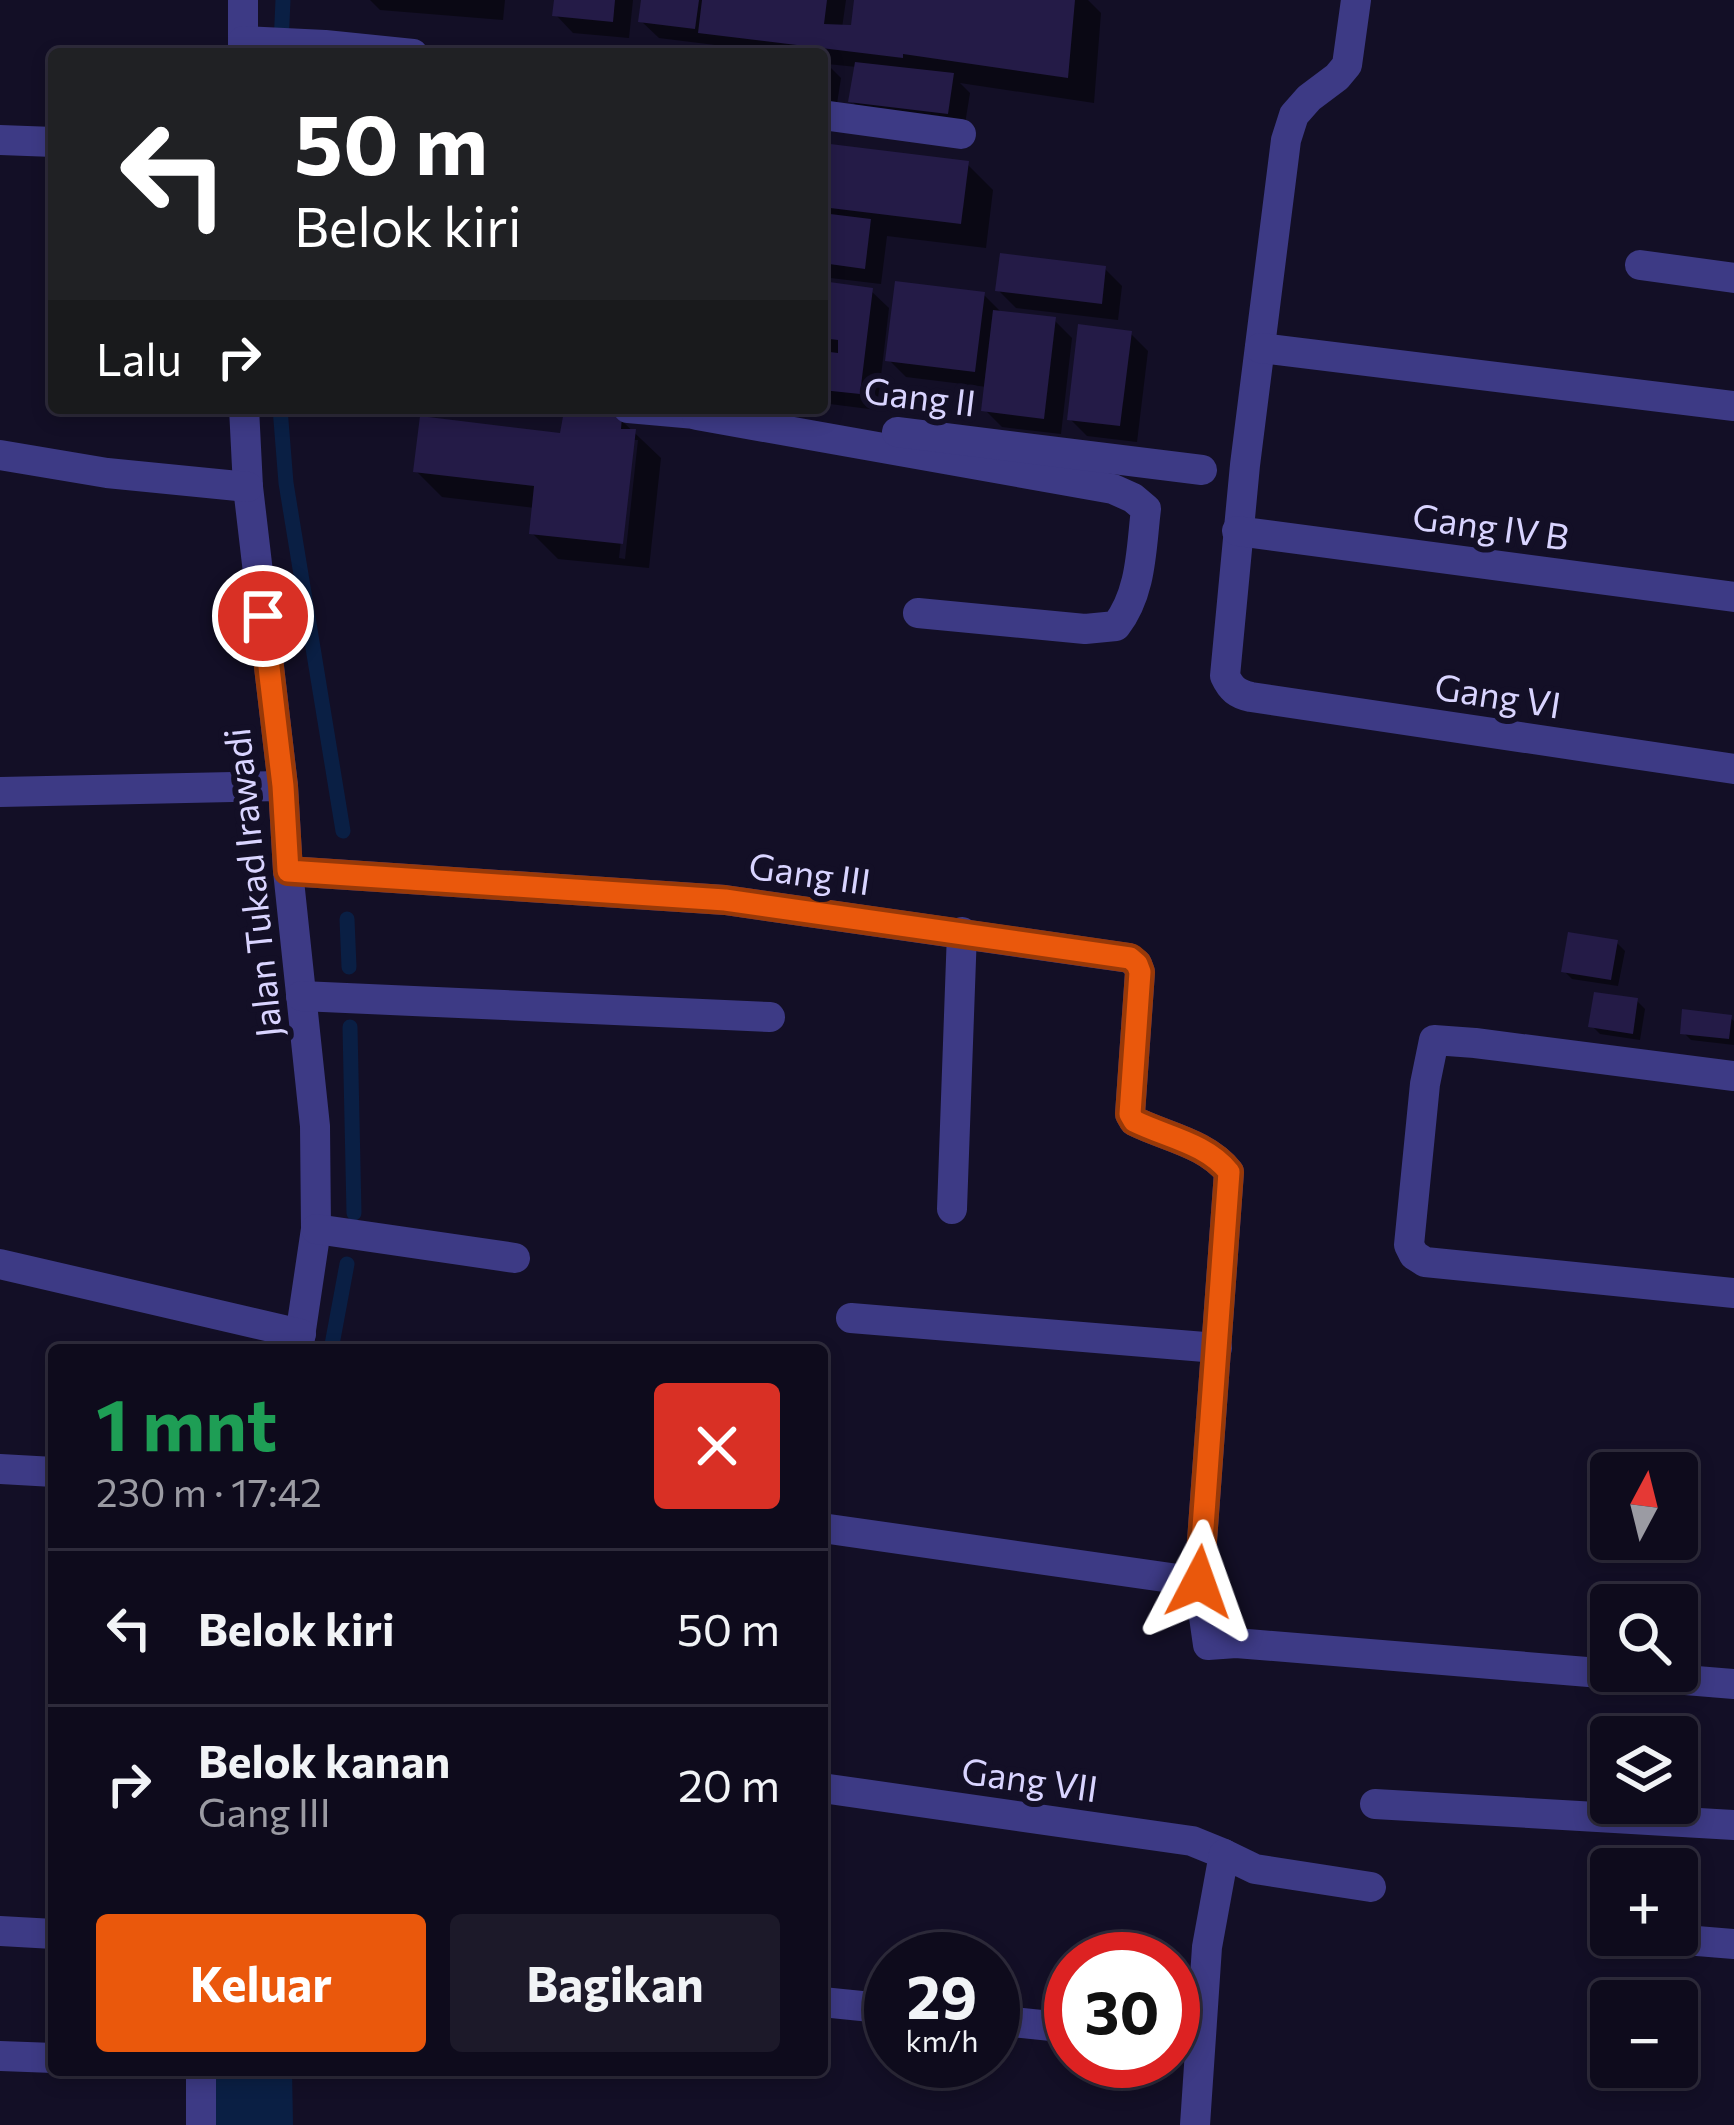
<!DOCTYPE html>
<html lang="id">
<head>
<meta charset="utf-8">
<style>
	body { margin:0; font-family:Commissioner,sans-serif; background:#1c1929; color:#f1f3f6; height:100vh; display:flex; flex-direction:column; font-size:45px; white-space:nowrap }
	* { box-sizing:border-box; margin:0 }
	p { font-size:39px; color:#9b9ba3 }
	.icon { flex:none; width:66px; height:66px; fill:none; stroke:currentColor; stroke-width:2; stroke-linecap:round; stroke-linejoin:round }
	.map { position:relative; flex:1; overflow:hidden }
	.panel { position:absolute; left:48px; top:1344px; width:780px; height:732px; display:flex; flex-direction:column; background:#0e0b1c; border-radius:12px; box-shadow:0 6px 18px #0003,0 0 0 3px #2e2b3b }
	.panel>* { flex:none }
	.banner { position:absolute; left:48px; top:48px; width:780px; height:366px; border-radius:12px; box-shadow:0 6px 18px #0003,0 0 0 3px #2e2b3b; background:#202124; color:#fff; overflow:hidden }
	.needle { width:78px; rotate:7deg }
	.tools { position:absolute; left:1590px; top:1452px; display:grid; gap:24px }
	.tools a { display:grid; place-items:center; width:108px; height:108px; border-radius:12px; background:#0e0b1c; box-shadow:0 6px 18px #0003,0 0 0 3px #2e2b3b; font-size:60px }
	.speed { position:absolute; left:864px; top:1932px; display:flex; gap:24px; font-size:60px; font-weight:700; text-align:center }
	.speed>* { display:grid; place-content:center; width:156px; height:156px; border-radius:50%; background:#0e0b1c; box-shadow:0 6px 18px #0003,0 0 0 3px #2e2b3b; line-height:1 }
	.speed small { font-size:30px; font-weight:400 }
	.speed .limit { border:18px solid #d22; background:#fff; color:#111 }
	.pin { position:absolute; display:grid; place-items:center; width:102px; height:102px; color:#fff; margin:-51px; border:6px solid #fff; border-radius:50%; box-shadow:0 3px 12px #0007 }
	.me { position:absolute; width:132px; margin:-66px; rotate:4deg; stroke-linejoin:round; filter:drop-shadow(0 0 9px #0008) }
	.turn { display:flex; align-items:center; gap:42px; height:252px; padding:0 48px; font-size:54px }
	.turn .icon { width:156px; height:156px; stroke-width:2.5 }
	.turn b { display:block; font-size:84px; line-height:102px }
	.then { display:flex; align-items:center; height:114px; padding:0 48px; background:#0003; gap:24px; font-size:45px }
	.round { display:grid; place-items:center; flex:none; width:126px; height:126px; border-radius:12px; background:#1c1929 }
	.headline { display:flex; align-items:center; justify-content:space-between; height:204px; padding:0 48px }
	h1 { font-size:72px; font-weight:700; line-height:90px; color:#1e9e55 }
	.cta { display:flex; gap:24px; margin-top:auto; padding:24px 48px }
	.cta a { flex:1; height:138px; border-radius:12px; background:#ea580c; color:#fff; font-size:48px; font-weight:700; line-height:138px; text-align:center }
	.cta a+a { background:#1c1929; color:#f1f3f6 }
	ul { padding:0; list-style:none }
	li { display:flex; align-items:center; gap:36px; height:156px; padding:0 48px; border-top:3px solid #2e2b3b }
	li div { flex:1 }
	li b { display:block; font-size:45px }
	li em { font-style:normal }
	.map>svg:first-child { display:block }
</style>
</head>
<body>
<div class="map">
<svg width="1734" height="2125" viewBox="0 0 1734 2125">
	<rect width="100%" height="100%" fill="#130f26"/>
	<g fill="#0007" fill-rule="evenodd">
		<polygon points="370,0 505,0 503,20 380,10"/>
		<polygon points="557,0 633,0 629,38 573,33 556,15"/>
		<polygon points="644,0 846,0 842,28 854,28 857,0 1088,0 1101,13 1094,103 960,83 970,93 964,130 868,118 851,100 857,67 827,64 841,78 836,110 822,108 822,54 724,54 715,45 659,38 641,21"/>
		<polygon points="822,146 967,164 993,190 986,248 887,236 881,284 822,277"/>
		<polygon points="1105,269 1122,286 1118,320 1016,308 998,290"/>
		<polygon points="822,284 871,291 889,308 877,410 822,403"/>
		<polygon points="984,295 1001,312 1054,320 1072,338 1061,434 1002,427 985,410 987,387 906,377 889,360"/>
		<polygon points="1131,334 1148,351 1137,442 1087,436 1070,419"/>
		<path d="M621,420L661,458L649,568L558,559L532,533L535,508L442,497L416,471ZM632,440H638L625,559L619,558Z"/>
		<polygon points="1617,943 1625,951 1618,986 1572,979 1564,971"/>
		<polygon points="1637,1001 1645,1009 1640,1040 1600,1034 1592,1026"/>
		<polygon points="1730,1018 1734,1021 1734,1045 1691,1040 1683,1032"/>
	</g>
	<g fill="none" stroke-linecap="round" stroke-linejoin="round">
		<g stroke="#0a1f44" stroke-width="15">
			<polyline points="281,45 283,0"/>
			<polyline points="280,408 286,483 343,831"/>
			<polyline points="347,919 349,967"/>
			<polyline points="350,1027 354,1213"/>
			<polyline points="331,1350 347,1264"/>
		</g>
		<polyline stroke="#0a1f44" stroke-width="90" points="247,2070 248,2125"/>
	</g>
	<g fill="#241b47">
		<polygon points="554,0 615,0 613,22 552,16"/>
		<polygon points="641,0 699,0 695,29 638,22"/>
		<polygon points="702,0 827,0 824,24 851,25 854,0 1075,0 1068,78 903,54 903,58 698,33"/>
		<polygon points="855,62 954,73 948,114 848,102"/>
		<polygon points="822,143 969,161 961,224 822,207"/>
		<polygon points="822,213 871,219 865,269 822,263"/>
		<polygon points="1000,253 1106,266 1102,304 995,291"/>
		<polygon points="822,281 873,288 860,394 822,390 822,351 838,353 838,340 822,338"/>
		<polygon points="895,281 985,292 975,372 885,361"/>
		<polygon points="993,310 1056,317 1044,419 981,411"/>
		<polygon points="1078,324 1132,331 1120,426 1067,420"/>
		<polygon points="564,411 622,417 621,429 636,429 623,544 529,534 534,486 413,472 420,416 560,433"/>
		<polygon points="1568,932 1618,940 1611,980 1561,972"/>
		<polygon points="1594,992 1638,998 1633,1034 1588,1027"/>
		<polygon points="1682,1009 1732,1015 1729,1039 1680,1034"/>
	</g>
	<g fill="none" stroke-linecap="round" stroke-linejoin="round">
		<g stroke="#3d3a85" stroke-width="30">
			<polyline points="243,0 243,54"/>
			<path d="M1356,0L1347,65L1337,77L1309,98L1294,115L1286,140L1245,465L1225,676C1231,689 1237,694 1251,697L1734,769"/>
			<polyline points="243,41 325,45 413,54"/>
			<polyline points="822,115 961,134"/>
			<polyline points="0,140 54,142"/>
			<polyline points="1640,265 1734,278"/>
			<polyline points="1260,348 1734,406"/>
			<polyline points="244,408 248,487 283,786 288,871 315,1126 316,1229 298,1350"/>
			<polyline points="628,408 718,416"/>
			<path d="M697,415L1113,489L1133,498L1146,509C1141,549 1142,592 1116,626L1085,629L918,613"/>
			<polyline points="897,432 1202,470"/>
			<polyline points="0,455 107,473 248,487"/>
			<polyline points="1237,531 1734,597"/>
			<polyline points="0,792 283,786"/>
			<path d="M288,871L725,900L1129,958L1137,964L1140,972L1130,1114L1134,1121C1166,1137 1206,1143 1229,1172L1199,1582L1208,1645L1236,1643L1734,1684"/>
			<polyline points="301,996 770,1017"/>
			<polyline points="1734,1076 1475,1043 1434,1040 1425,1084 1409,1245 1414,1255 1425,1262 1734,1293"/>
			<polyline points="952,1209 962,932"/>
			<polyline points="316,1229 515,1258"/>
			<polyline points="0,1264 301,1334"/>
			<polyline points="851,1318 1217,1348"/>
			<polyline points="0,1469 54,1472"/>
			<polyline points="822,1528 1199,1582"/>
			<polyline points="822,1788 1192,1841 1224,1854"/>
			<polyline points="1375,1804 1734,1825"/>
			<polyline points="0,1931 54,1934"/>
			<polyline points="1624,1935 1734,1944"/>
			<polyline points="822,2002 891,2009"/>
			<polyline points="993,2020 1071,2028"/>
			<polyline points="0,2056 54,2058"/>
			<polyline points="201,2125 201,2070"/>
			<polyline points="1195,2125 1207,1947 1224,1854 1255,1869 1371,1887"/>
		</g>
	</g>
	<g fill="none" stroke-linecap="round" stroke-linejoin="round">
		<defs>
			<path id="route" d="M263,616L283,786L288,871L725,900L1130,958L1137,964L1140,972L1130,1114L1134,1121C1166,1137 1206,1143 1229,1172L1199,1582"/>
		</defs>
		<use href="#route" stroke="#983908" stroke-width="30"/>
		<use href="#route" stroke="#ea580c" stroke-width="21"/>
	</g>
	<g text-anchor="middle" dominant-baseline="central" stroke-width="12" stroke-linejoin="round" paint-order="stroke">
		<g font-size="36" fill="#d9d4ff" stroke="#130f26">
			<text transform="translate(920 395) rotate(7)">Gang II</text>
			<text transform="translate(1491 525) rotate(8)">Gang IV B</text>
			<text transform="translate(1498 694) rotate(9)">Gang VI</text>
			<text transform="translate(810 872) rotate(8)">Gang III</text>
			<text transform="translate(251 883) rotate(-96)">Jalan Tukad Irawadi</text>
			<text transform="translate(1030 1778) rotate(8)">Gang VII</text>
		</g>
	</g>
</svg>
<div class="tools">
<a><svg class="needle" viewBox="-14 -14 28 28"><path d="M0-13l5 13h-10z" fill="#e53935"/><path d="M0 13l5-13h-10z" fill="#9b9ba3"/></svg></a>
<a><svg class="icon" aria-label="search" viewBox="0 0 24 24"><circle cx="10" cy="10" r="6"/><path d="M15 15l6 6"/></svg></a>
<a><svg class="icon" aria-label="layers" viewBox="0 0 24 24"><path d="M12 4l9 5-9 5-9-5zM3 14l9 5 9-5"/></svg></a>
<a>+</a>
<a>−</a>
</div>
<div class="speed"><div>29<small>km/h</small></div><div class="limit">30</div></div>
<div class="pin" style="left:263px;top:616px;background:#d93025"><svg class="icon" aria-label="arrive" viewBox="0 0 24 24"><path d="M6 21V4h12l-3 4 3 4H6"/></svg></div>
<svg class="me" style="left:1199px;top:1582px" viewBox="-20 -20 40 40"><path d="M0-17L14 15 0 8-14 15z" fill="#ea580c" stroke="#fff" stroke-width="4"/></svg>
<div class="banner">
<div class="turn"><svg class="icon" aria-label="left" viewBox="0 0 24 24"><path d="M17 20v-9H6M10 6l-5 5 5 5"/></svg><div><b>50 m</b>Belok kiri</div></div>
<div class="then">Lalu<svg class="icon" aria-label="right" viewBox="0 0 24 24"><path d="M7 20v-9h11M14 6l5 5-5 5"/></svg></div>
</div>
<section class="panel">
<div class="headline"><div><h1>1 mnt</h1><p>230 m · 17:42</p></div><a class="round" style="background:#d93025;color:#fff"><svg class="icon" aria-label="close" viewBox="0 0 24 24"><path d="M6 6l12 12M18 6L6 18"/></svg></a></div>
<ul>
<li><svg class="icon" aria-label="left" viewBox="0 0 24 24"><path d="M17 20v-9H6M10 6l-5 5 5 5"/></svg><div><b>Belok kiri</b></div><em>50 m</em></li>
<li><svg class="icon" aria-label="right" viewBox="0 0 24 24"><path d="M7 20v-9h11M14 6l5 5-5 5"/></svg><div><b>Belok kanan</b><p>Gang III</p></div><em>20 m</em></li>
</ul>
<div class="cta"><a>Keluar</a><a>Bagikan</a></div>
</section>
</div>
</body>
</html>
